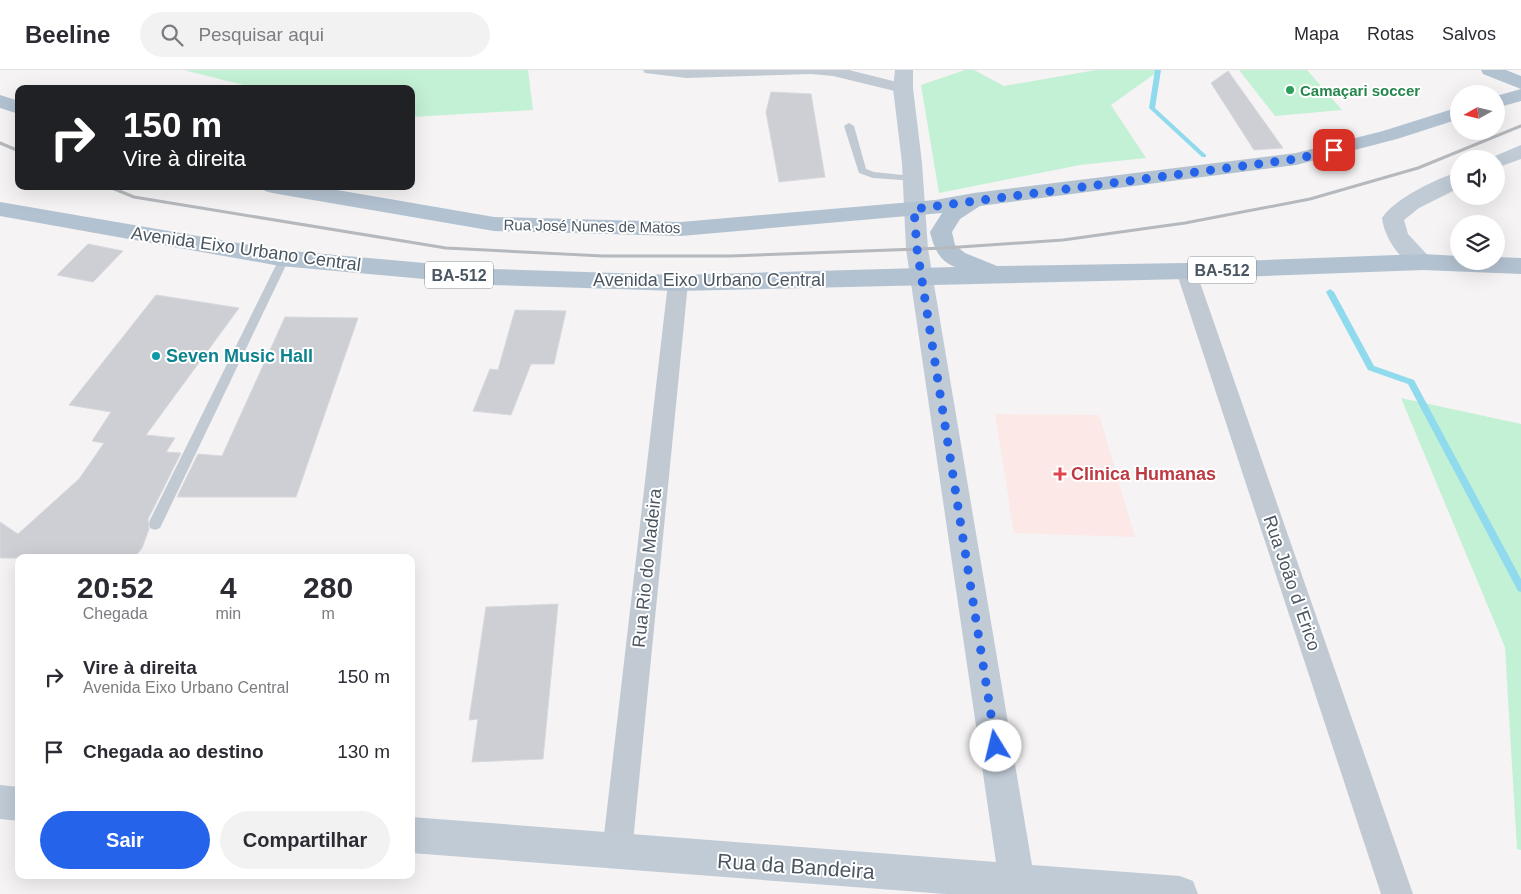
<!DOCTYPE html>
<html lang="pt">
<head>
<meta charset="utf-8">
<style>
	body { margin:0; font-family:Arial,sans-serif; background:#f2f2f3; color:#2b2b33; height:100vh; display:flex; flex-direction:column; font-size:19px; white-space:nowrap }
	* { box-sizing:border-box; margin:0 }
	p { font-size:16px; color:#7c7c81 }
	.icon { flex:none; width:28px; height:28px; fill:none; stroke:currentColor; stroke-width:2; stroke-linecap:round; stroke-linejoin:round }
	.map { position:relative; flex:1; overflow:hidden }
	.panel { position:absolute; left:15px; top:484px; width:400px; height:325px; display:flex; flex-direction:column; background:#fff; border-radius:10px; box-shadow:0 5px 20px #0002 }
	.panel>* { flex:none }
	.banner { position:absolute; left:15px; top:15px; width:400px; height:105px; border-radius:10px; box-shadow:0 5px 20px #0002; background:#202124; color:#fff; overflow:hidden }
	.needle { width:32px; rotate:262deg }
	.buttons { position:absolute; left:1450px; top:15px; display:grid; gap:10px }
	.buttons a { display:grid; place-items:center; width:55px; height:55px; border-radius:50%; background:#fff; box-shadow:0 5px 20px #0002; font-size:25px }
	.pin { position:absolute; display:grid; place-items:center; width:42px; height:42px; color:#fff; margin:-21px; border-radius:10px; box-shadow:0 2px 8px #0006 }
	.me { position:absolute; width:55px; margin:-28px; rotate:351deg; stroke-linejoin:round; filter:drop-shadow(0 0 4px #0008) }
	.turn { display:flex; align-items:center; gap:18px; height:105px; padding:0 25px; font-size:22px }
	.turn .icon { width:65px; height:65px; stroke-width:2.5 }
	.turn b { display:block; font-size:35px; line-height:42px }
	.eta { display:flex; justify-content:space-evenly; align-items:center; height:85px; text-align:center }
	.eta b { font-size:30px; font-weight:700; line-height:35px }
	.primary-button { display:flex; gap:10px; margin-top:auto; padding:10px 25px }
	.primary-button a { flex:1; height:58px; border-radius:30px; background:#2563eb; color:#fff; font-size:20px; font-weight:700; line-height:58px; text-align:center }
	.primary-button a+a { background:#f2f2f3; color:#2b2b33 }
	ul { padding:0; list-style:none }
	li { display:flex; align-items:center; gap:15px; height:75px; padding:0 25px }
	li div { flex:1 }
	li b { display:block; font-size:19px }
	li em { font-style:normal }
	header { display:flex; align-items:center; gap:30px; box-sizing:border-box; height:70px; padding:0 25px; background:#fff; border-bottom:1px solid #e1e1e2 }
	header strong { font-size:24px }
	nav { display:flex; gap:28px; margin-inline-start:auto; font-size:18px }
	.search { width:350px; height:45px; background:#f2f2f3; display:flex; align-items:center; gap:12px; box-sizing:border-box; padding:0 18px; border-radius:28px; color:#7c7c81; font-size:19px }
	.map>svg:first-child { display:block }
</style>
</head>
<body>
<header>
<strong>Beeline</strong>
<div class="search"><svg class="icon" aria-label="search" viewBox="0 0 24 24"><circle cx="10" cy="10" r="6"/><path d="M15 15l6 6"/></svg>Pesquisar aqui</div>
<nav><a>Mapa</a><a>Rotas</a><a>Salvos</a></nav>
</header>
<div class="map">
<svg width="1521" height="824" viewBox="0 0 1521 824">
	<rect width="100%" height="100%" fill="#f5f3f3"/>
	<polygon fill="#fce8e6" points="995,344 1099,345 1135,467 1014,463"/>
	<g fill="#c3f1d5">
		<polygon points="184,0 528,0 533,40 411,47 411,19 259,19"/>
		<polygon points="965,0 974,0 1004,16 1096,0 1160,0 1111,35 1146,88 1080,95 939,123 921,15"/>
		<polygon points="1239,0 1307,0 1342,40 1275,46"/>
		<polygon points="1401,328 1521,354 1521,780 1517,779 1505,577"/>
	</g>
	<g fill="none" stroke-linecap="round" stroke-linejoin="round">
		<g fill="#90daee" fill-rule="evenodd">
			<polygon points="1155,0 1161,0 1155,38 1206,85 1206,87 1202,87 1149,38"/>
			<polygon points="1330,219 1334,222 1374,296 1414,310 1521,509 1521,522 1518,521 1408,314 1368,300 1326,222"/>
		</g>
	</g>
	<g fill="#cdcfd5" stroke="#d7d9de">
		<polygon points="1228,1 1283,78 1254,80 1211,13"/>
		<polygon points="771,22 811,24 825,107 779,112 766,42"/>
		<polygon points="88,174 123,181 93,212 57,205"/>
		<polygon points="156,225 239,238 146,365 175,368 166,382 181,383 148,449 149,459 142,478 134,488 0,488 0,452 18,464 79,409 104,373 92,371 111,342 69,335"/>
		<polygon points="515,240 566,241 554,294 531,294 511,345 473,341 490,299 498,300"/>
		<polygon points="285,247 358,248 296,427 177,427 198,384 222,386"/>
		<polygon points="558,534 543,689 472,692 478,649 469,650 486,537"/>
	</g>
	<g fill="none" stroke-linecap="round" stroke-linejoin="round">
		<g fill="#c1cad2" fill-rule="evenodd">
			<polygon points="849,53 854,56 866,99 874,102 912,106 917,109 915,111 873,108 859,103 844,56"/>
			<polygon points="284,185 289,189 160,458 155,460 150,458 149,454 150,450 279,189"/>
		</g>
		<g fill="#c1cad2" fill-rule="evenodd">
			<polygon points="643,0 849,0 909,15 911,18 909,21 903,23 833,6 811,4 686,8 645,3"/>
			<polygon points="1186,194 1193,196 1196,201 1413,824 1381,824 1176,201 1179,196"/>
			<polygon points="678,206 685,208 688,213 632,782 628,793 617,797 606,793 602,782 668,213 671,208"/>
		</g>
		<g fill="#c1cbd6" fill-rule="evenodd">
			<polygon points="895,0 913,0 913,18 922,93 928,179 1032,795 1180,806 1193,811 1198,824 946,824 411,783 411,747 996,792 906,179 902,93 893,18"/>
			<polygon points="1521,75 1521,89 1496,98 1496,89 1488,89"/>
			<path d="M1459,102V118L1419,138L1404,150L1408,164L1434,192L1431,198C1407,204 1384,169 1382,148C1394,129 1437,108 1459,102Z"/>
			<polygon points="0,715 19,717 19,751 0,749"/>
		</g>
		<g fill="#b3c2d1" fill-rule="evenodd">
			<polygon points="1481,0 1506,0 1521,6 1521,19 1483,4"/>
			<polygon points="1521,19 1521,31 1496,38 1496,26"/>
			<polygon points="0,25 19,31 19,44 0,38"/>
			<path d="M1459,37V49L1397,69L1296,95L980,136L960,149L952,162L955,175L965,183L997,196L1186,193L1423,184L1459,186V191H1496V187L1521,188V204L1423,200L1186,209L678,221L491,215L280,196L0,146V132L280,180L491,199L678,205L955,197C939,191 934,178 930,162L942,143L681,166L494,161L272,123L265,121L262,116H314L494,147L681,152L935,130L974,123L1296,83L1383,61Z"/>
		</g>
		<g stroke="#b5b8bd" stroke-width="3">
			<polyline points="0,73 19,81"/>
			<polyline points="107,116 134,127 446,178 603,186 731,186 945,178 1063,170 1185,153 1310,129 1418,98 1521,56"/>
		</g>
	</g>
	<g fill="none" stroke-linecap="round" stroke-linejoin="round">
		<polyline stroke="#2563eb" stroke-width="9" stroke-dasharray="0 16.2" points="996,676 917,179 914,139 1296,89 1334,80"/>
	</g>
	<circle fill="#2e9e5b" stroke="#fff" stroke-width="2" cx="1290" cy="20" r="5"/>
	<circle fill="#0f9aa8" stroke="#fff" stroke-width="2" cx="156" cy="286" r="5"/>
	<path fill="#e0444e" stroke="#fff" stroke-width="2" d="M1057.5 396.5h5v5h5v5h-5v5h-5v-5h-5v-5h5z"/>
	<g text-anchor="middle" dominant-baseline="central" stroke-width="4" stroke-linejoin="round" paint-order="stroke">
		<g font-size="15" font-weight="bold" fill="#27864d" stroke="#fff" text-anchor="start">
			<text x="1300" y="20">Camaçari soccer</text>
		</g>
		<g font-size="15" fill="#4a5661" stroke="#fff">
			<text transform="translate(592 156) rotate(1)">Rua José Nunes de Matos</text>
		</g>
		<g fill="#fff" stroke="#808990" stroke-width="1">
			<rect x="1188" y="186.5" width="68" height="27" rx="4"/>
			<rect x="425" y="191.5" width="68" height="27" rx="4"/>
		</g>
		<g font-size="16" font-weight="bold" fill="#4a5661">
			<text x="1222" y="200">BA-512</text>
			<text x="459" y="205">BA-512</text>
		</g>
		<g font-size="18" fill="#4a5661" stroke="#fff">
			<text transform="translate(246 179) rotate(8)">Avenida Eixo Urbano Central</text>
			<text x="709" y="210">Avenida Eixo Urbano Central</text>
			<text transform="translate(647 498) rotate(-84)">Rua Rio do Madeira</text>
			<text transform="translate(1292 513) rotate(71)">Rua João d 'Erico</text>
		</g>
		<g font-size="18" font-weight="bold" fill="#0d838f" stroke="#fff" text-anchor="start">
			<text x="166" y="286">Seven Music Hall</text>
		</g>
		<g font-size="18" font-weight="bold" fill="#be3a42" stroke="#fff" text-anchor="start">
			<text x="1071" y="404">Clinica Humanas</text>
		</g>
		<g font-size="21" fill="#4a5661" stroke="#fff">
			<text transform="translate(796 796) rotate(4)">Rua da Bandeira</text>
		</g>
	</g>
</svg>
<div class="buttons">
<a><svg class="needle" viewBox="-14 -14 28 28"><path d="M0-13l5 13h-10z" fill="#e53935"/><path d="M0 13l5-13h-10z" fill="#7c7c81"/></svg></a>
<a><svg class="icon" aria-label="sound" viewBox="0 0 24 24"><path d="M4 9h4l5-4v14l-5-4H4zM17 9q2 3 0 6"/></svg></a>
<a><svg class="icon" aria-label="layers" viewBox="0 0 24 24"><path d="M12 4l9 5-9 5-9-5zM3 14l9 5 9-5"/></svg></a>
</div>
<div class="pin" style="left:1334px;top:80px;background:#d93025"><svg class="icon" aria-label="arrive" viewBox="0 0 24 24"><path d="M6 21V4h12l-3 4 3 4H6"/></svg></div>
<svg class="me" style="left:996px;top:676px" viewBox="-20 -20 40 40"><circle r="19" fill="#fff"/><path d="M0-13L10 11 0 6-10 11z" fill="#2563eb"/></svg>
<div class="banner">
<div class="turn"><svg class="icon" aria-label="right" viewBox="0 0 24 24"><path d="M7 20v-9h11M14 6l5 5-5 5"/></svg><div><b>150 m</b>Vire à direita</div></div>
</div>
<section class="panel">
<div class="eta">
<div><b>20:52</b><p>Chegada</p></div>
<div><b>4</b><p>min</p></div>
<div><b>280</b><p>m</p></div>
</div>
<ul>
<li><svg class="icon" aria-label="right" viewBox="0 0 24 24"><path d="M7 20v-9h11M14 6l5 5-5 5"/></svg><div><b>Vire à direita</b><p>Avenida Eixo Urbano Central</p></div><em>150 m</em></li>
<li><svg class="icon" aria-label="arrive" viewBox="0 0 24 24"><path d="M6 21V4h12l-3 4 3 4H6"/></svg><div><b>Chegada ao destino</b></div><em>130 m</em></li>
</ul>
<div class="primary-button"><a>Sair</a><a>Compartilhar</a></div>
</section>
</div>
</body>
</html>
